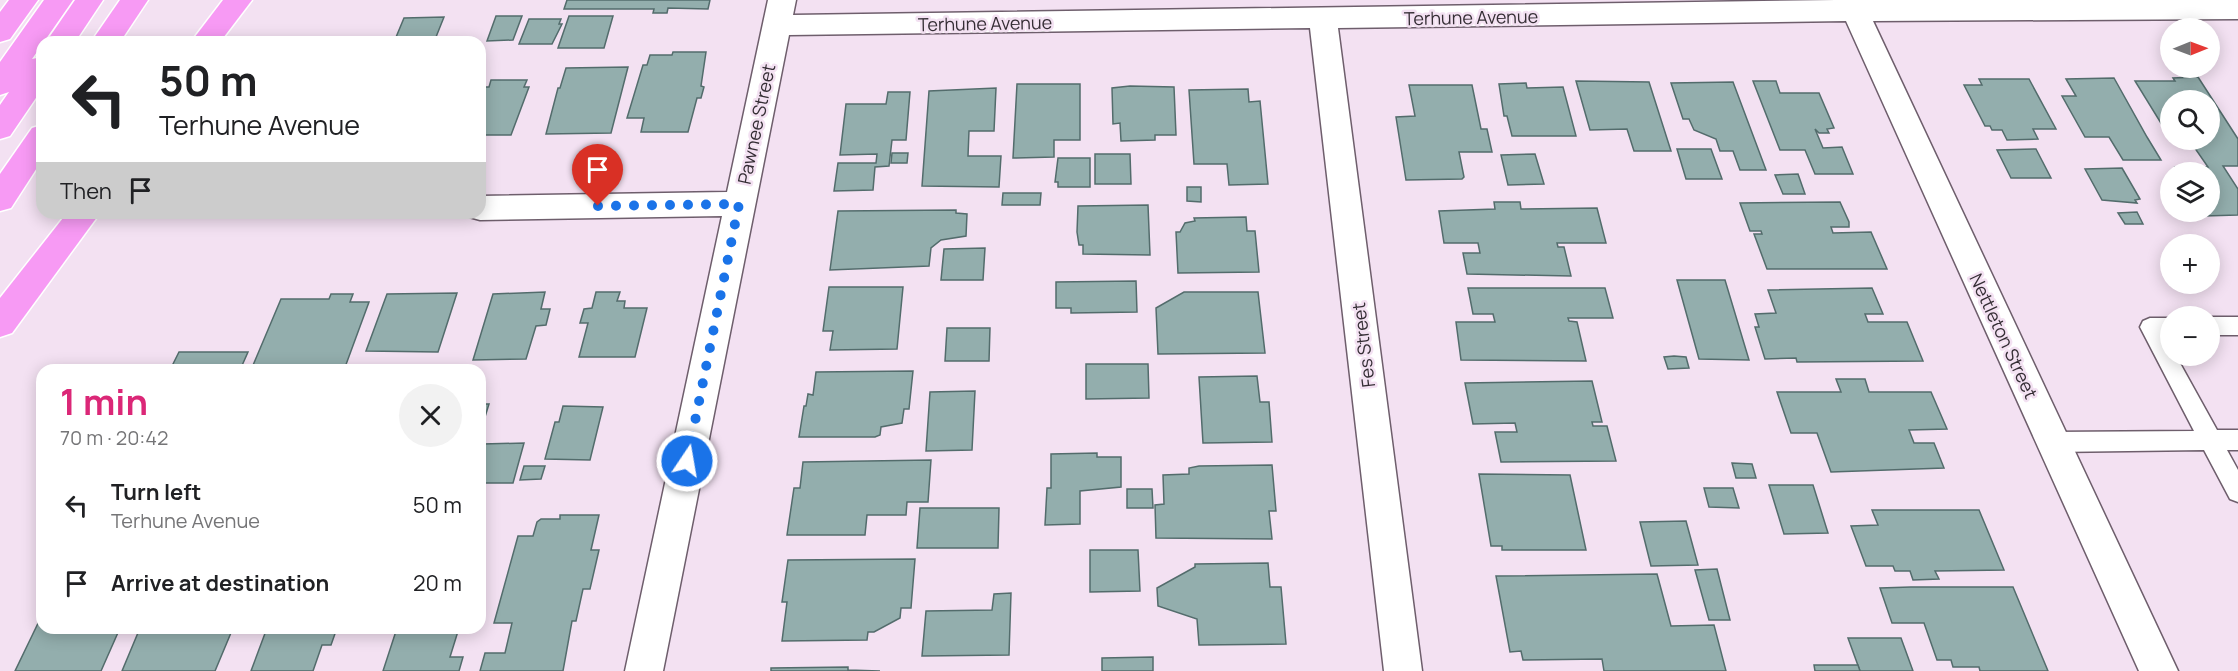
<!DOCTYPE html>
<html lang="en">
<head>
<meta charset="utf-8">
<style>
	body { margin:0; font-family:Manrope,sans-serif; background:#f2f2f2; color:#202124; height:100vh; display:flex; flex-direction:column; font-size:22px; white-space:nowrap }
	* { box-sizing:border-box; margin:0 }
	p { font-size:20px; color:#757577 }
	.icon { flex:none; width:33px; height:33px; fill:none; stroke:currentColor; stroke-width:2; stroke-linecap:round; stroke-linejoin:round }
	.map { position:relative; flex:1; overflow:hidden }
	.drawer { position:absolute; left:36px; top:364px; width:450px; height:270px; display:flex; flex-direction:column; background:#fff; border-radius:18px; box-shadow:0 3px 15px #0003 }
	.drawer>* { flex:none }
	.banner { position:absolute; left:36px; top:36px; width:450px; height:183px; border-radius:18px; box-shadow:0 3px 15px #0003; background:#fff; color:#202124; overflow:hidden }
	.needle { width:39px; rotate:89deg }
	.buttons { position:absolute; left:2160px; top:18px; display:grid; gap:12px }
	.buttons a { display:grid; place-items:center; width:60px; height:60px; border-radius:50%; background:#fff; box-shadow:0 3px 15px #0003; font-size:30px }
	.pin { position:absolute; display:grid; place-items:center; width:51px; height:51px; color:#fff; margin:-62px -26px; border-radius:50% 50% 50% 0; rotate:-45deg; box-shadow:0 0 6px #0007 }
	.pin .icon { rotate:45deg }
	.me { position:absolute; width:66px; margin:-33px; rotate:12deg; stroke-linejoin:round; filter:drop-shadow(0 0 4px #0008) }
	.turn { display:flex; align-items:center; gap:21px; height:126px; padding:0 24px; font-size:27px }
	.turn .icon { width:78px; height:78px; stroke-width:2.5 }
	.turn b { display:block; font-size:42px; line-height:51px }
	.then { display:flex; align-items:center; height:57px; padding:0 24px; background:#0003; gap:12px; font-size:22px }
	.round { display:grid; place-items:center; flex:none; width:63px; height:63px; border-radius:32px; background:#f2f2f2 }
	.headline { display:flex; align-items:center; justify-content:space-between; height:102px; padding:0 24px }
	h1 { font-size:36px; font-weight:700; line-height:45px; color:#db2777 }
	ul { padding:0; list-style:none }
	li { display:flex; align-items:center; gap:18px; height:78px; padding:0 24px }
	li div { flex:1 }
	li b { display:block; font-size:22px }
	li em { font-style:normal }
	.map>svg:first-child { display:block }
</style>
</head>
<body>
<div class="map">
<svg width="2238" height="671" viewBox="0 0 2238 671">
	<rect width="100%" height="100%" fill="#f3e1f2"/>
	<g fill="#93aead" stroke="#536c6c" stroke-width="1.5">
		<polygon points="567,0 710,0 708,9 668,8 667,13 653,13 654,9 564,9"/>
		<polygon points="496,16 522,16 513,40 487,41"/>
		<polygon points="569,16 613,16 604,48 558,48"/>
		<polygon points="444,17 434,42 394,42 404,18"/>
		<polygon points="529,19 561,19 559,24 562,24 552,44 519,44"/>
		<polygon points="673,52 706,52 701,86 704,87 701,98 697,98 688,132 641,132 644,118 627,118 643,65 647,65 650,55 672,55"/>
		<polygon points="628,67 611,133 546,134 558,88 560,88 566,68"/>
		<polygon points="2198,77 2238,139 2238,166 2223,166 2238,189 2238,215 2204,216 2201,212 2210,212 2210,172 2178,172 2175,167 2208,167 2190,141 2174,140 2210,140 2210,100 2170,100 2170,133 2167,133 2135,81 2175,81 2173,78"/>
		<polygon points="2114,78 2147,137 2161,160 2123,160 2109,137 2085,137 2062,96 2076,96 2066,79"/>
		<polygon points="1979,79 2029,79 2056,129 2033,129 2038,139 2007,140 2002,130 1992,130 1990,126 1985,126 1964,85 1982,85"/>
		<polygon points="491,80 527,80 524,87 529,87 511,135 480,135 480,87 489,87"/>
		<polygon points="1576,81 1649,82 1671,151 1634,151 1627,129 1590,130"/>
		<polygon points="1753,81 1776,81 1780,93 1819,93 1834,128 1827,129 1829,133 1819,133 1815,129 1823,148 1842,147 1853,174 1815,174 1805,150 1780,150"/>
		<polygon points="1733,82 1766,170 1740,170 1733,151 1720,151 1716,139 1694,130 1689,119 1683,119 1671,83"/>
		<polygon points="1526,83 1527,88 1563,87 1576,136 1512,136 1507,116 1504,116 1499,84"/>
		<polygon points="1017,84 1080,84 1080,140 1054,140 1054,157 1013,158"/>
		<polygon points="1409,85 1472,85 1481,129 1487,129 1492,152 1459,152 1464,177 1462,179 1406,180 1396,117 1415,116"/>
		<polygon points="1130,86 1174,87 1176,135 1155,135 1155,140 1121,141 1120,123 1113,124 1112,88"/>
		<polygon points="996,88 994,131 969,131 968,156 1001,156 999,187 922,186 929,91"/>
		<polygon points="1248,89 1249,102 1260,101 1268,184 1229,185 1227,164 1194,164 1189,90"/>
		<polygon points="888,92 910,92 906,140 892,140 889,166 875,167 873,190 834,191 838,163 876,163 877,154 840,155 846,104 886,104"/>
		<polygon points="1677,149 1711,149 1722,179 1686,179"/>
		<polygon points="2036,149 2051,178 2011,178 1997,150"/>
		<polygon points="892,153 908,153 907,163 891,163"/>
		<polygon points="1095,154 1130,154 1131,184 1095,184"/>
		<polygon points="1535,154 1544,184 1508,185 1501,155"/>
		<polygon points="1058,158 1090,158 1090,187 1058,187 1058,182 1055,182"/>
		<polygon points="2122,168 2140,199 2135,200 2137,203 2102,200 2085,169"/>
		<polygon points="1798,174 1805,194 1783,194 1775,175"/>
		<polygon points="1187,187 1201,187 1201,202 1187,201"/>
		<polygon points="1003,193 1041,193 1040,205 1002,205"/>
		<polygon points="1494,202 1520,202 1521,209 1597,208 1606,243 1557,243 1558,247 1564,247 1571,276 1467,274 1463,253 1480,253 1478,243 1444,243 1439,211 1495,209"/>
		<polygon points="1840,202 1849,222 1849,227 1831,227 1833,233 1871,232 1887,269 1767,269 1754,234 1762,234 1761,231 1750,231 1740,203"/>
		<polygon points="1148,205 1150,255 1083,254 1083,245 1079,245 1077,232 1078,206"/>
		<polygon points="956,210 956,213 967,214 966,236 941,240 931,248 929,266 830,270 838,211"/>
		<polygon points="2137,212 2143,224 2125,224 2118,213"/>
		<polygon points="1246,217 1247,231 1255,231 1259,272 1178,273 1176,232 1180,232 1185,223 1195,221 1194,218"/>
		<polygon points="985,248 983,280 941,280 944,249"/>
		<polygon points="1677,280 1725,280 1749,360 1699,359"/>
		<polygon points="1136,281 1137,312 1071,313 1071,308 1056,308 1056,282"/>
		<polygon points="829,287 903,287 897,349 830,350 833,331 823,331"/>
		<polygon points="1468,288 1605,288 1613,318 1568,318 1569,321 1577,322 1586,361 1461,360 1456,322 1495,322 1493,314 1473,314"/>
		<polygon points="1872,288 1883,314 1865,314 1868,322 1907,322 1923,361 1797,362 1796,358 1765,359 1755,327 1759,327 1755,314 1776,313 1768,290"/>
		<polygon points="545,292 541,309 550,309 546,325 536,326 526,359 473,360 493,294"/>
		<polygon points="596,292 620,292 617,301 625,301 624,308 647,308 635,357 579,357 588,323 580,323 584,309 592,308"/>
		<polygon points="1184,292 1258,292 1265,353 1158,354 1156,308"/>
		<polygon points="457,293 438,352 366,351 387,294"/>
		<polygon points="331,294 353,294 350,302 369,302 344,370 251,370 281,299 329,299"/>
		<polygon points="947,328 990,328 989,361 945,361"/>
		<polygon points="179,352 248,352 240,370 170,370"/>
		<polygon points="1674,356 1686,357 1689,368 1668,369 1664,357"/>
		<polygon points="1086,364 1148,364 1149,398 1086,399"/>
		<polygon points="913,371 909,409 904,409 902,423 881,427 880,435 875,437 799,437 804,406 806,406 808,394 813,395 816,372"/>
		<polygon points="1257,376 1260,402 1269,402 1272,442 1203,443 1199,377"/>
		<polygon points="1836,379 1865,379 1869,392 1931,392 1947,429 1909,430 1914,443 1934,443 1944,468 1831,472 1817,433 1791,433 1777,392 1841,392"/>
		<polygon points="1592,381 1602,422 1592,422 1593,426 1607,426 1616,461 1501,462 1495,432 1517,432 1515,423 1473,424 1465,383"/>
		<polygon points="975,391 972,450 926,451 930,392"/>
		<polygon points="480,404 489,404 480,433"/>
		<polygon points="563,406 603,407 590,460 545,459 555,422 559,422"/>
		<polygon points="524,443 513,483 480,483 483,444"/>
		<polygon points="1097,453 1097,457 1121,457 1121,487 1080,491 1080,524 1045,525 1047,488 1051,488 1051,454"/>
		<polygon points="931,460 928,502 907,502 906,515 867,515 865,535 787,535 794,488 800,488 803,462"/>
		<polygon points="1732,463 1752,464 1756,478 1736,478"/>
		<polygon points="1272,465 1276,511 1269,511 1272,539 1156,538 1155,505 1164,504 1163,475 1189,474 1189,468 1199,466"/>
		<polygon points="524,466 545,466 541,479 520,480"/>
		<polygon points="1479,474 1570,475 1586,550 1502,550 1502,546 1491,546"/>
		<polygon points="1769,485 1813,485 1828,533 1784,534"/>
		<polygon points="1704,488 1733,488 1739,508 1709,507"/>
		<polygon points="1127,489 1152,489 1153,508 1127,508"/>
		<polygon points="920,508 999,508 998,548 917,548"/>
		<polygon points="1872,510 1979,510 2004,570 1935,571 1939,579 1913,580 1910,571 1895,571 1893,566 1866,566 1851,526 1878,525"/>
		<polygon points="560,515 599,515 591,550 599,550 590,589 583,589 576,621 572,621 563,671 480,671 485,653 505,653 512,623 494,623 518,536 533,536 537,522 541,519 560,519"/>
		<polygon points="1686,521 1698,565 1651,566 1640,522"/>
		<polygon points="1090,550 1138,550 1140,591 1090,592"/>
		<polygon points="915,559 911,608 901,608 900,618 874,632 868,632 867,640 782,641 787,602 782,602 788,560"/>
		<polygon points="1268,563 1270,587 1281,587 1286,644 1199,645 1197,619 1158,606 1157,588 1195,567 1195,564"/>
		<polygon points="1717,569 1730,620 1709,620 1695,570"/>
		<polygon points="1657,574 1671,626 1714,625 1726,671 1604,671 1602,659 1523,660 1521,651 1510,652 1496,576"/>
		<polygon points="1911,587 2013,587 2048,671 1980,671 1979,667 1953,667 1951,660 1937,660 1924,623 1892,623 1880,588"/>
		<polygon points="1011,593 1009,655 922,656 926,611 992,610 994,594"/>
		<polygon points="42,615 42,628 120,628 101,671 15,671"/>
		<polygon points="140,628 233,628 215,671 122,671"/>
		<polygon points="267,628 337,628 331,645 322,645 313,671 251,671"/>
		<polygon points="397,628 459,628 450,657 463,657 459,671 383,671"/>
		<polygon points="1848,638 1901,638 1913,671 1860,671"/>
		<polygon points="1153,657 1153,671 1102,671 1102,658"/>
		<polygon points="1814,665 1858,665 1860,671 1815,671"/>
		<polygon points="848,667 848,670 880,671 771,671 771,668"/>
	</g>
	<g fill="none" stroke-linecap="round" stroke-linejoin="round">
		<defs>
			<g id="lane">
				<rect x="2210" y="317" width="28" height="18"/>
				<polygon points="2150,318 2170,318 2170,336 2166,336 2170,345 2170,356 2176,356 2217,430 2238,430 2238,450 2227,450 2238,470 2238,502 2230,499 2204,450 2053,452 2045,449 2042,442 2045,435 2053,432 2194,431 2140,327 2143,321"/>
			</g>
			<polygon id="street" points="768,0 796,0 793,15 1836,0 2238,0 2238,19 1873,21 2178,671 2139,671 1846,21 1338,28 1422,671 1384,671 1310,28 789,35 663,671 625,671 722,216 480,220 469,217 467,213 480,213 480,196 727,192"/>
			<g id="highway">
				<polygon points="9,0 38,0 10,39 0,42 0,12"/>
				<polygon points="44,0 73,0 32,59 42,57 42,89 10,136 0,139 0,105 9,92 0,95 0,62"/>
				<polygon points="75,0 103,0 75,42 46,42"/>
				<polygon points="120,0 148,0 120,42 91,42"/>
				<polygon points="223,0 252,0 220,42 191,42"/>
				<polygon points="42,125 42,160 11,208 0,211 0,174 32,128"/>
				<polygon points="67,213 100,213 12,333 0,337 0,298"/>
			</g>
		</defs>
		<use href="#lane" stroke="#6e5e6c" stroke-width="3"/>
		<use href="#street" stroke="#6e5e6c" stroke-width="3"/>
		<use href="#highway" stroke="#fff" stroke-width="3"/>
		<use href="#lane" fill="#fff" fill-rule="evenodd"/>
		<use href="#street" fill="#fff" fill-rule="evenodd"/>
		<use href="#highway" fill="#f79af4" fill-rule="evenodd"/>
	</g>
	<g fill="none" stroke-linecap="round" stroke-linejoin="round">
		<polyline stroke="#1a73e8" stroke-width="10" stroke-dasharray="0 18" points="598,206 739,204 687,461"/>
	</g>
	<g text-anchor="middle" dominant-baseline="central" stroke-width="5" stroke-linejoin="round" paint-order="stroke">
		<g font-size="18" fill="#352e35" stroke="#f3e1f2">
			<text transform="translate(1471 17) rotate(-1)">Terhune Avenue</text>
			<text transform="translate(985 23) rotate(-1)">Terhune Avenue</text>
			<text transform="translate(756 124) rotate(-78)">Pawnee Street</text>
			<text transform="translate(2004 336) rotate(65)">Nettleton Street</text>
			<text transform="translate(1363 345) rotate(-97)">Fes Street</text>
		</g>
	</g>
</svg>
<div class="buttons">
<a><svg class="needle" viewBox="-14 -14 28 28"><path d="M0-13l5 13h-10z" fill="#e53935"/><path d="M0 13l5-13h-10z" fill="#757577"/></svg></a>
<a><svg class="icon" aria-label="search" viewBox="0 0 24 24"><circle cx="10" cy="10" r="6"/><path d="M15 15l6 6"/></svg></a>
<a><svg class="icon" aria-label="layers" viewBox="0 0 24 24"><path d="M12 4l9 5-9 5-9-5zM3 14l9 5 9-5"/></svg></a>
<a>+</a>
<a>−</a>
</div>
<div class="pin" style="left:598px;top:206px;background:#d93025"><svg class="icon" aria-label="arrive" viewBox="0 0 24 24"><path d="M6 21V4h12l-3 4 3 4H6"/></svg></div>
<svg class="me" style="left:687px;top:461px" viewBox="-20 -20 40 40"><circle r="17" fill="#1a73e8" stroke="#fff" stroke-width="3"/><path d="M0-11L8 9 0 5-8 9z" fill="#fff"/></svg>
<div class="banner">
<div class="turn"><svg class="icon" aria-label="left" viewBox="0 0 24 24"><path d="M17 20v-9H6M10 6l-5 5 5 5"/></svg><div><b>50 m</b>Terhune Avenue</div></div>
<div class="then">Then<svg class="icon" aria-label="arrive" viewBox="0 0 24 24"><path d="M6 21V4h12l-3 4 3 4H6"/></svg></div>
</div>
<section class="drawer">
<div class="headline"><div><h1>1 min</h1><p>70 m · 20:42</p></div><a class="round"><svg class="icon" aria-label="close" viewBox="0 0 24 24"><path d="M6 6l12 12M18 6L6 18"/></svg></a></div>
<ul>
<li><svg class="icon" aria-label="left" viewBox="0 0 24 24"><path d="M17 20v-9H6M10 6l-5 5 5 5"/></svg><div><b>Turn left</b><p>Terhune Avenue</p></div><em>50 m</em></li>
<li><svg class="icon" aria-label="arrive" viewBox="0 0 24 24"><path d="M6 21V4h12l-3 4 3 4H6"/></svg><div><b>Arrive at destination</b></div><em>20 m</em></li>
</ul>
</section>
</div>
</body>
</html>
